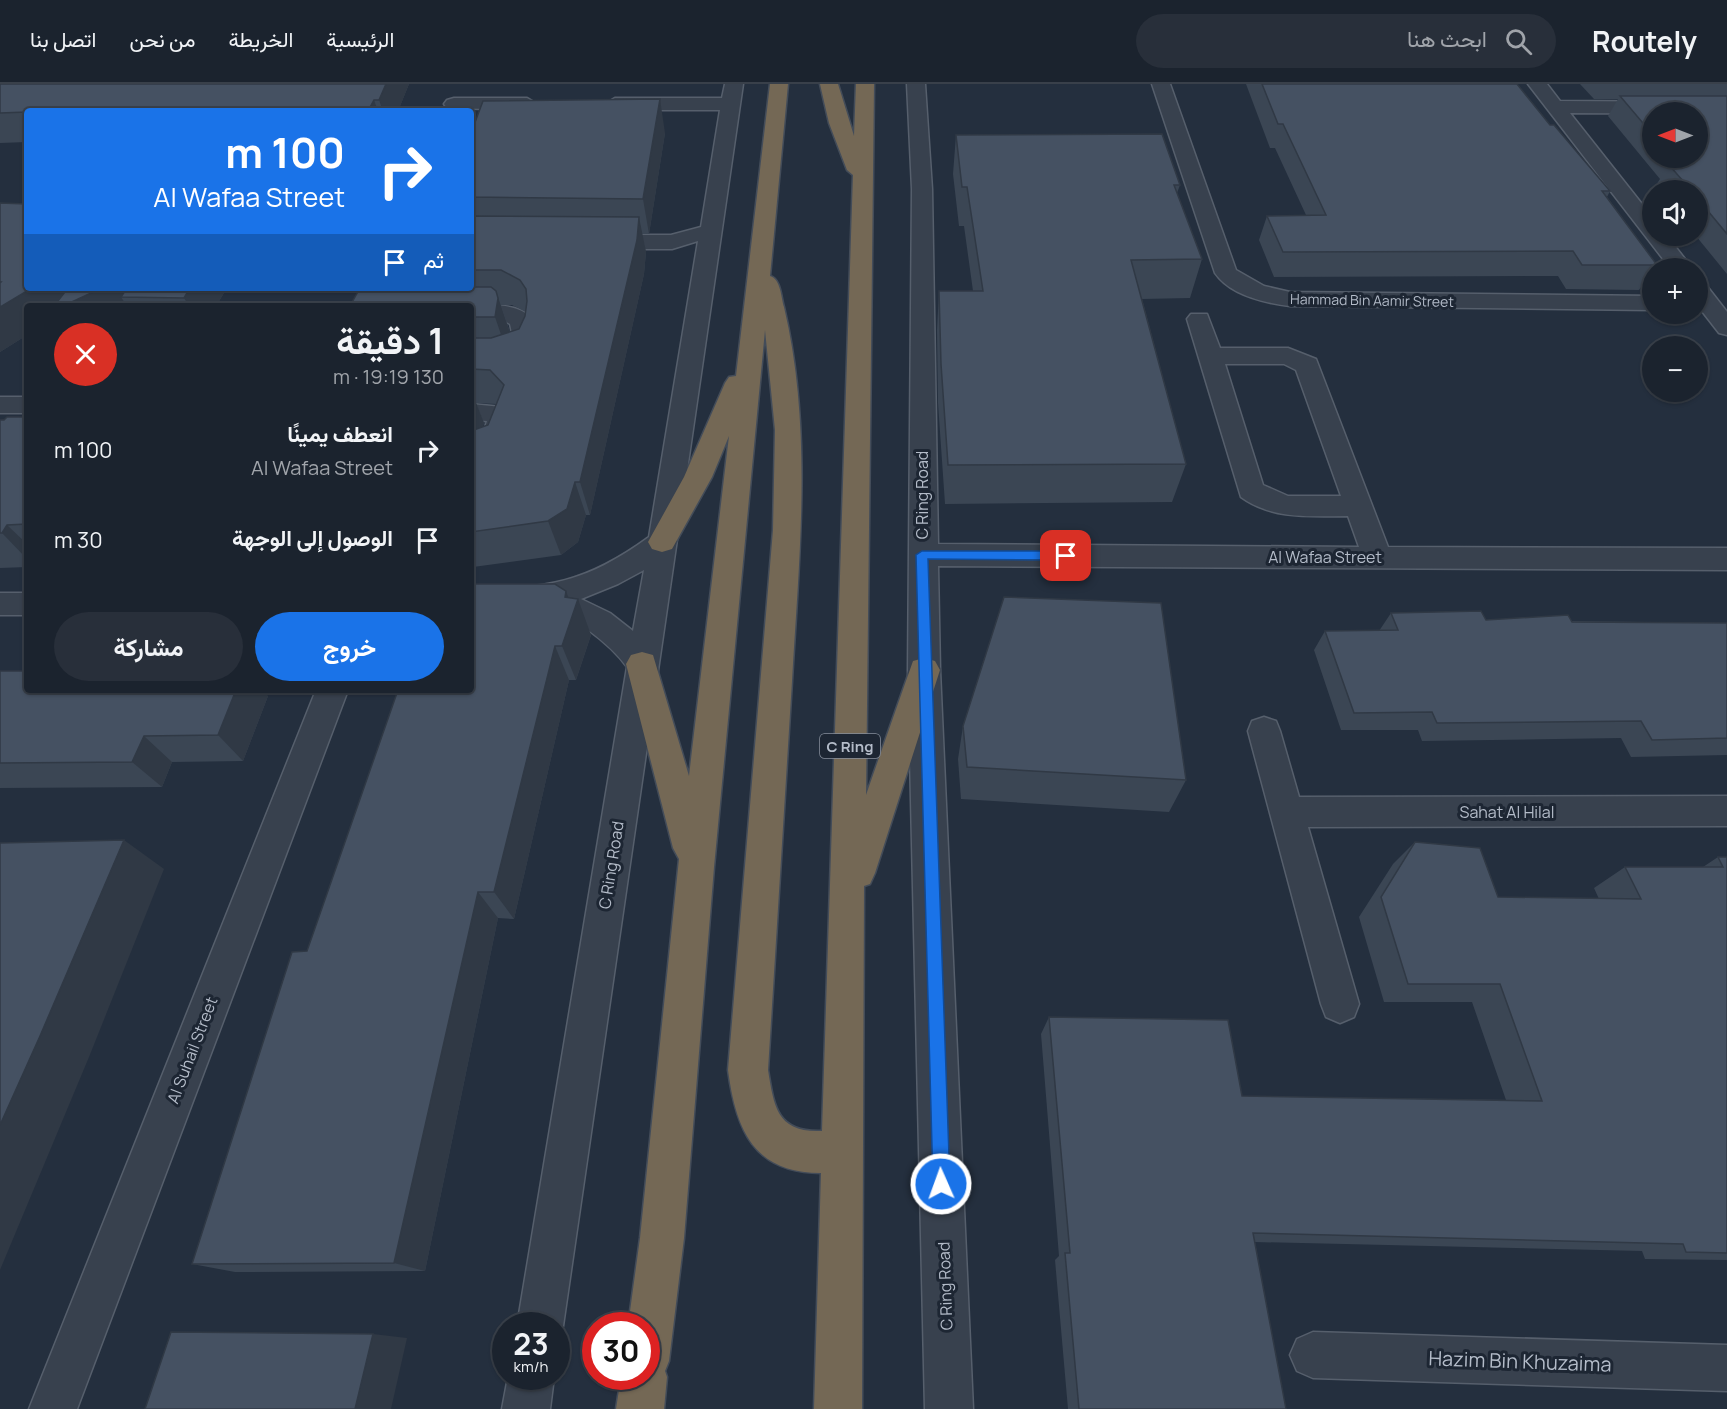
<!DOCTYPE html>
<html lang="ar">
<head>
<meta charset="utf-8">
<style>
	body { margin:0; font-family:Manrope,Vazirmatn,sans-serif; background:#282f3a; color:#f1f3f6; direction:rtl; height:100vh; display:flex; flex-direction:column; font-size:22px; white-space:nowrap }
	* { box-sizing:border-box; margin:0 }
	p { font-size:20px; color:#a0a4aa }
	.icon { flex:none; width:33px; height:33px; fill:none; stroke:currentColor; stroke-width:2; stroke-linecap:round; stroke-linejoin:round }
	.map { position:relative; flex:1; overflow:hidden; direction:ltr }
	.side { position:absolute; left:24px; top:219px; width:450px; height:390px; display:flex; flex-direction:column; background:#1b232e; border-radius:6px; box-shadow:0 2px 4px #0004,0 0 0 2px #39404a; direction:rtl }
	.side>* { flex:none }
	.hud { position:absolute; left:24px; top:24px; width:450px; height:183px; border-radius:6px; box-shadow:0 2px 4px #0004,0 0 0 2px #39404a; direction:rtl; background:#1a73e8; color:#fff; overflow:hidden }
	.needle { width:39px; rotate:270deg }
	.fabs { position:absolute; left:1642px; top:18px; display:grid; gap:12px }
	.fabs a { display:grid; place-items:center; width:66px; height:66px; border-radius:50%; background:#1b232e; box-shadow:0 2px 4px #0004,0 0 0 2px #39404a; font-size:30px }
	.speed { position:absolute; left:492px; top:1228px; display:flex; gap:12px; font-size:30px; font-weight:700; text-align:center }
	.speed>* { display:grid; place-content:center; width:78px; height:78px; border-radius:50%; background:#1b232e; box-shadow:0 2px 4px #0004,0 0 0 2px #39404a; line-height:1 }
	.speed small { font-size:15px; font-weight:400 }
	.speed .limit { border:9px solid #d22; background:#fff; color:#111 }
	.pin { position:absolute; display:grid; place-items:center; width:51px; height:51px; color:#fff; margin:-26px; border-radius:12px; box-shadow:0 3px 9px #0006 }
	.me { position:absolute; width:66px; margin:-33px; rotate:358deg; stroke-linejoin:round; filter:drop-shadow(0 0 4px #0008) }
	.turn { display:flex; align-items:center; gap:21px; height:126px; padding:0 30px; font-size:27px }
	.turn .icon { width:78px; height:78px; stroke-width:2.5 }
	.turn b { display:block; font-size:42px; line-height:51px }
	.then { display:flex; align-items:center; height:57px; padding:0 30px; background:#0003; gap:12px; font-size:22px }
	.round { display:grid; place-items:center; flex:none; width:63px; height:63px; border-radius:32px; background:#282f3a }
	.summary { display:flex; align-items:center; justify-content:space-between; height:102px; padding:0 30px }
	h1 { font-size:36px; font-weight:700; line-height:45px }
	.button { display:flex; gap:12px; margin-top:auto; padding:12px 30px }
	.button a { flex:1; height:69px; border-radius:36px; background:#1a73e8; color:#fff; font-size:24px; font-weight:700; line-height:69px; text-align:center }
	.button a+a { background:#282f3a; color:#f1f3f6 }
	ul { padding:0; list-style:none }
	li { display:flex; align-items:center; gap:18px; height:90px; padding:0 30px }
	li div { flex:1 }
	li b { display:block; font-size:22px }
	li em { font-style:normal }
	header { display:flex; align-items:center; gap:36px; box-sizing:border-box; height:84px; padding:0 30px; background:#1b232e; border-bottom:2px solid #39404a }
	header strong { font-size:28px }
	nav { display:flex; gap:33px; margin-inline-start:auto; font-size:21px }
	.search { width:420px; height:54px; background:#282f3a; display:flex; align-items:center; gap:15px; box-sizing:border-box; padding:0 21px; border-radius:33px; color:#a0a4aa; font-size:22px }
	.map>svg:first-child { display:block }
</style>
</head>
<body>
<header>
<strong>Routely</strong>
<div class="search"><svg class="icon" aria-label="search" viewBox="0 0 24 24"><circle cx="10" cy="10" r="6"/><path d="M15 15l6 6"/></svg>ابحث هنا</div>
<nav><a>الرئيسية</a><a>الخريطة</a><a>من نحن</a><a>اتصل بنا</a></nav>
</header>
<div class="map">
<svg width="1727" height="1325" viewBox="0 0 1727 1325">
	<rect width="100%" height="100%" fill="#242f3e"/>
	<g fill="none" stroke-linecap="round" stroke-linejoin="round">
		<defs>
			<g id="minor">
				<path d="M725,0H743L563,1242L556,1257V1242H517L627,583C612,562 568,525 541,525C517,525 494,527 471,526V504C547,505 586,499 649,453L698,157L672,165H599L591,163L588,158L591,153L599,151H671L701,143L720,26H615L605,20L615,14H722ZM644,486L633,547L610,529L581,515L618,500Z"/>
				<path d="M907,0H925L932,105L938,460L1359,463L1348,432C1311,432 1273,436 1241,413L1187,235L1191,230H1207L1220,264H1288L1316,275L1388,463L1727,464V486L938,482L940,586L973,1325H925L908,586L912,105ZM1225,280H1284L1296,286L1341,412H1288L1263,401Z"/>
				<path d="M1152,0H1170L1236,186L1264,202L1290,208L1653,212V226L1290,222C1265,219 1230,211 1215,189Z"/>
				<polygon points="1528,0 1547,0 1560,17 1727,18 1727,30 1570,29 1653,134 1653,152 1667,152 1692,184 1670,184"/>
				<polygon points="454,14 527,14 537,20 527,26 447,24 444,20 447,16"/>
				<polygon points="1698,199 1706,201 1727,228 1727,251 1719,249 1698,222"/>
				<path d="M471,222C494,221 536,217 536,252C536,262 534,270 528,279L503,287L471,286V270H509L512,249L510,240L503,236H471Z"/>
				<rect x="0" y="313" width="27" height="16"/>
				<polygon points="471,320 502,323 514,335 499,374 471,387 471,367 479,363 487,337 471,336"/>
				<rect x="0" y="509" width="27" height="22"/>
				<polygon points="316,606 348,606 77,1325 29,1325"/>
				<polygon points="1264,633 1276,637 1280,647 1299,713 1727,712 1727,742 1308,743 1359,920 1354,933 1340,939 1326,933 1321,920 1248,647 1252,637"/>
				<polygon points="1313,1248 1727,1261 1727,1307 1313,1294 1297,1287 1290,1271 1297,1255"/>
				<polygon points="508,1293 554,1293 550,1325 502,1325"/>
			</g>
			<path id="highway" d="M770,0H788L770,192C781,195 781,214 784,223C813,346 799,473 792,597C784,727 776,856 768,986C774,1023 777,1049 822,1047L853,91L847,86L829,39L820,0H838L854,52L856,0H874L866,711L913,577L924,574L935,577L940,586L875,789L870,800L864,802L862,1325H814L821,1089C753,1089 736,1045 728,986L773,446L775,346L765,246L714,783L684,1154L669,1277L665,1287L667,1293L664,1325H616L621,1293H646V1242H628L640,1154L679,775L673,764L626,580L631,571L642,568L653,571L689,692L729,352L712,393L672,465L662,468L652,465L648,458L684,393L725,299L729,293L736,292Z"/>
		</defs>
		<use href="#minor" stroke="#565f6c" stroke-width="3"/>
		<use href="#highway" stroke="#434c59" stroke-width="3"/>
		<use href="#minor" fill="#38414e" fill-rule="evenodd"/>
		<use href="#highway" fill="#746855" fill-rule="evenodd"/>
	</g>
	<g fill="#3b4654" fill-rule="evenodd">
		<polygon points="0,0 409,0 398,27 27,27 27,58 0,59"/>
		<polygon points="1246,0 1517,0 1550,41 1610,107 1607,113 1657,181 1654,184 1653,184 1653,186 1639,206 1566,205 1558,192 1274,193 1259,156 1267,132 1306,131 1275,64 1270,64"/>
		<path d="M1580,0H1727V190L1696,152H1698V106H1660L1656,101L1660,95L1608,32L1618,15H1594ZM1653,28L1698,74H1653Z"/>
		<path d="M471,49H665L649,150H642L646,168L644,190L590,431H586L578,458L561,471L473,483L471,479ZM501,221H512L526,228L525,232L519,245L510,248ZM476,319L496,320L488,341L483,342L484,339Z"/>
		<polygon points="956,51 1180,101 1177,109 1202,175 1190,214 1142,215 1186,380 1172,418 945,420 938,319 937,246 939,207 973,207 964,142 959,142 953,90"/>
		<polygon points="0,119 227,204 216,222 27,222 27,251 0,268"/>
		<polygon points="27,333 27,483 0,484 0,336"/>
		<polygon points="568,513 591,551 576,596 569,596 514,835 498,834 425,1187 235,1188 192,1180 307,867"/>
		<polygon points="1391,529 1486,536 1727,539 1727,671 1631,673 1621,654 1422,657 1418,646 1341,646 1314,566 1325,547 1379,547"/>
		<polygon points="0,587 268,612 243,677 172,678 162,703 0,704"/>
		<polygon points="963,642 1186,696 1169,728 961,715 958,675"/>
		<polygon points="1415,758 1498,813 1599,815 1594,804 1625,783 1703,783 1718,773 1727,773 1727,1176 1645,1175 1642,1167 1255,1158 1286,1325 1068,1325 1055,1176 1059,1172 1041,950 1049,933 1242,1012 1506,1016 1472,918 1384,918 1359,833 1393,780"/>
	</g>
	<g fill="#303945">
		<polygon points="386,0 409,0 398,27 383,27 379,16"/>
		<polygon points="660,15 665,49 649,150 643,115"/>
		<polygon points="374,16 378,27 368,27"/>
		<polygon points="639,133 646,168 644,190 590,431 580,398"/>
		<polygon points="32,204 149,204 121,213 127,222 27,222 27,251 0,268 0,223"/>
		<polygon points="190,204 227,204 216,222 189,222 184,214"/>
		<polygon points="496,207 510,249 507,268 495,233"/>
		<polygon points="471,306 484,339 477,361 471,366"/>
		<polygon points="575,398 586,431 578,458 561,471 548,437"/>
		<polygon points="7,441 27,460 27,475 2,449"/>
		<polygon points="566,507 574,528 578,515 591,551 576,596 562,562 565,513"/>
		<polygon points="555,562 569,596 514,835 494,808"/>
		<polygon points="236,606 263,606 268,612 243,677 218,651"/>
		<polygon points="144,652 172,678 162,703 132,678"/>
		<polygon points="124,756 164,785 89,973 0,1186 0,1041"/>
		<polygon points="478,808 498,834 425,1187 394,1179"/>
		<polygon points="373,1250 407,1254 391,1325 355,1325"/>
	</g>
	<g fill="#455162" stroke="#303945" stroke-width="1.5">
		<polygon points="0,0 386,0 379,16 374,16 368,27 125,26 27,27 27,28 0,29"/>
		<polygon points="1262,0 1517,0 1550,41 1554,41 1610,107 1602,107 1657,181 1582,181 1573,167 1283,168 1267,132 1326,131 1283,40 1278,40"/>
		<polygon points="1620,12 1727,12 1727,150 1698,115 1698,106 1691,106 1669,81 1678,81 1672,74 1698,74 1698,28 1653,28 1653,51"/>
		<polygon points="660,15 643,115 471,113 471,49 483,17"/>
		<polygon points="1162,50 1180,101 1174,101 1202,175 1131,176 1186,380 948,381 941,280 939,207 983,207 967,103 962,103 956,51"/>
		<polygon points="0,119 27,120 27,204 32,204 0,223 0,199 1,198 0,198"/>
		<polygon points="471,132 639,133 637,156 580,398 575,398 567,425 548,437 471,448 471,347 488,341 504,301 490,286 471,285 471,254 491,254 519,245 525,232 527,217 526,205 520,196 501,186 471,186"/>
		<polygon points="471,203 491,203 496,207 498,214 495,233 471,233 471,222 350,222 360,204 471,204"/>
		<polygon points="68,204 102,204 63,222 54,222"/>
		<polygon points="127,204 190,204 184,214 121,213"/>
		<polygon points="7,333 27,333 27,440 7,441 2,449 0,449 0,336 4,336"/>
		<polygon points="471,500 555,500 566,507 565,513 578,515 562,562 555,562 494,808 478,808 394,1179 192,1180 292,868 307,867 398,606 471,606"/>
		<polygon points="1004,513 1161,519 1186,696 967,683 963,642"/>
		<polygon points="1481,527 1486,536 1568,531 1572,538 1727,539 1727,654 1652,656 1641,637 1437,639 1432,628 1354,629 1325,547 1398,546 1391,529"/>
		<polygon points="0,587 27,587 27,606 236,606 218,651 144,652 132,678 0,679"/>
		<polygon points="124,756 40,952 0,1041 0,759"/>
		<polygon points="1415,758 1480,764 1498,813 1641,815 1625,783 1723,783 1718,773 1727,773 1727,1169 1686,1168 1683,1160 1253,1149 1286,1325 1079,1325 1065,1169 1070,1169 1049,933 1228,936 1242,1012 1542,1017 1500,900 1408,900 1381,813"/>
		<polygon points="171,1248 373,1250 355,1325 145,1325"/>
	</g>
	<polygon fill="#1a73e8" stroke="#114b97" stroke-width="1.5" points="922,467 1066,467 1072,472 1066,476 928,475 950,1100 948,1106 941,1108 935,1106 933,1100 916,471"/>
	<g text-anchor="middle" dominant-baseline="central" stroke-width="6" stroke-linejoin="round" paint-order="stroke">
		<g font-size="14" fill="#b4bcc9" stroke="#1d2633">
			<text transform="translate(1372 216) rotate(1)">Hammad Bin Aamir Street</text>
		</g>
		<rect fill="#1d2633" stroke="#878f9c" stroke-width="1.5" x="820" y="650" width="60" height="24" rx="4.5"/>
		<g font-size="15" font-weight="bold" fill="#b4bcc9">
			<text x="850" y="662">C Ring</text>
		</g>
		<g font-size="16" fill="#b4bcc9" stroke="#1d2633">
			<text transform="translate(922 411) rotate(-90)">C Ring Road</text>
			<text x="1325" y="473">Al Wafaa Street</text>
			<text x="1507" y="728">Sahat Al Hilal</text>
			<text transform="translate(611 781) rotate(-81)">C Ring Road</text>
			<text transform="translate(192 966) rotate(-69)">Al Suhail Street</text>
			<text transform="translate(945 1202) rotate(-92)">C Ring Road</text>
		</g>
		<g font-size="20" fill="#b4bcc9" stroke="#1d2633">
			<text transform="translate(1520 1277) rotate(2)">Hazim Bin Khuzaima</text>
		</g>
	</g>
</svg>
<div class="fabs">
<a><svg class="needle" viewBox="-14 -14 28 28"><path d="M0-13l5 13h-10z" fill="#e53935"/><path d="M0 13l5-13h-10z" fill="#a0a4aa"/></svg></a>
<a><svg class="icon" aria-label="sound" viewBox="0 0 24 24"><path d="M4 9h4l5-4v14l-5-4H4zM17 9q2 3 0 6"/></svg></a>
<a>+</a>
<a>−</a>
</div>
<div class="speed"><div>23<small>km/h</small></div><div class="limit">30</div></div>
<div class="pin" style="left:1066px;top:472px;background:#d93025"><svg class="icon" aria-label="arrive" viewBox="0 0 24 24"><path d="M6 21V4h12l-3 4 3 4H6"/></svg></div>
<svg class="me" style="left:941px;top:1100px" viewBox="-20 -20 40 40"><circle r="17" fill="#1a73e8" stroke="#fff" stroke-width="3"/><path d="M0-11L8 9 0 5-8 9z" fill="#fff"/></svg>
<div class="hud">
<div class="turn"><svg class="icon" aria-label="right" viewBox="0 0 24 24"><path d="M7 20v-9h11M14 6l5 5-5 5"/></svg><div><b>100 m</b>Al Wafaa Street</div></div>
<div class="then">ثم<svg class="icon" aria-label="arrive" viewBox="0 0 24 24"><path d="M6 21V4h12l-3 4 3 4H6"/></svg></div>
</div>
<section class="side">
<div class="summary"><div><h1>1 دقيقة</h1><p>130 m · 19:19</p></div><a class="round" style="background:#d93025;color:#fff"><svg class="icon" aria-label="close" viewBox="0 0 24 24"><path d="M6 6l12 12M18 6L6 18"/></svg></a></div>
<ul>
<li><svg class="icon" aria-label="right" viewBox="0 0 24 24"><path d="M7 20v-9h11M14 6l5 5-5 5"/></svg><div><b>انعطف يمينًا</b><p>Al Wafaa Street</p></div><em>100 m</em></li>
<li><svg class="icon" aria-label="arrive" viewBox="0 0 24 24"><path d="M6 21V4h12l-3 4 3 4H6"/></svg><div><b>الوصول إلى الوجهة</b></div><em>30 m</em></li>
</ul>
<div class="button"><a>خروج</a><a>مشاركة</a></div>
</section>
</div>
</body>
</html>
